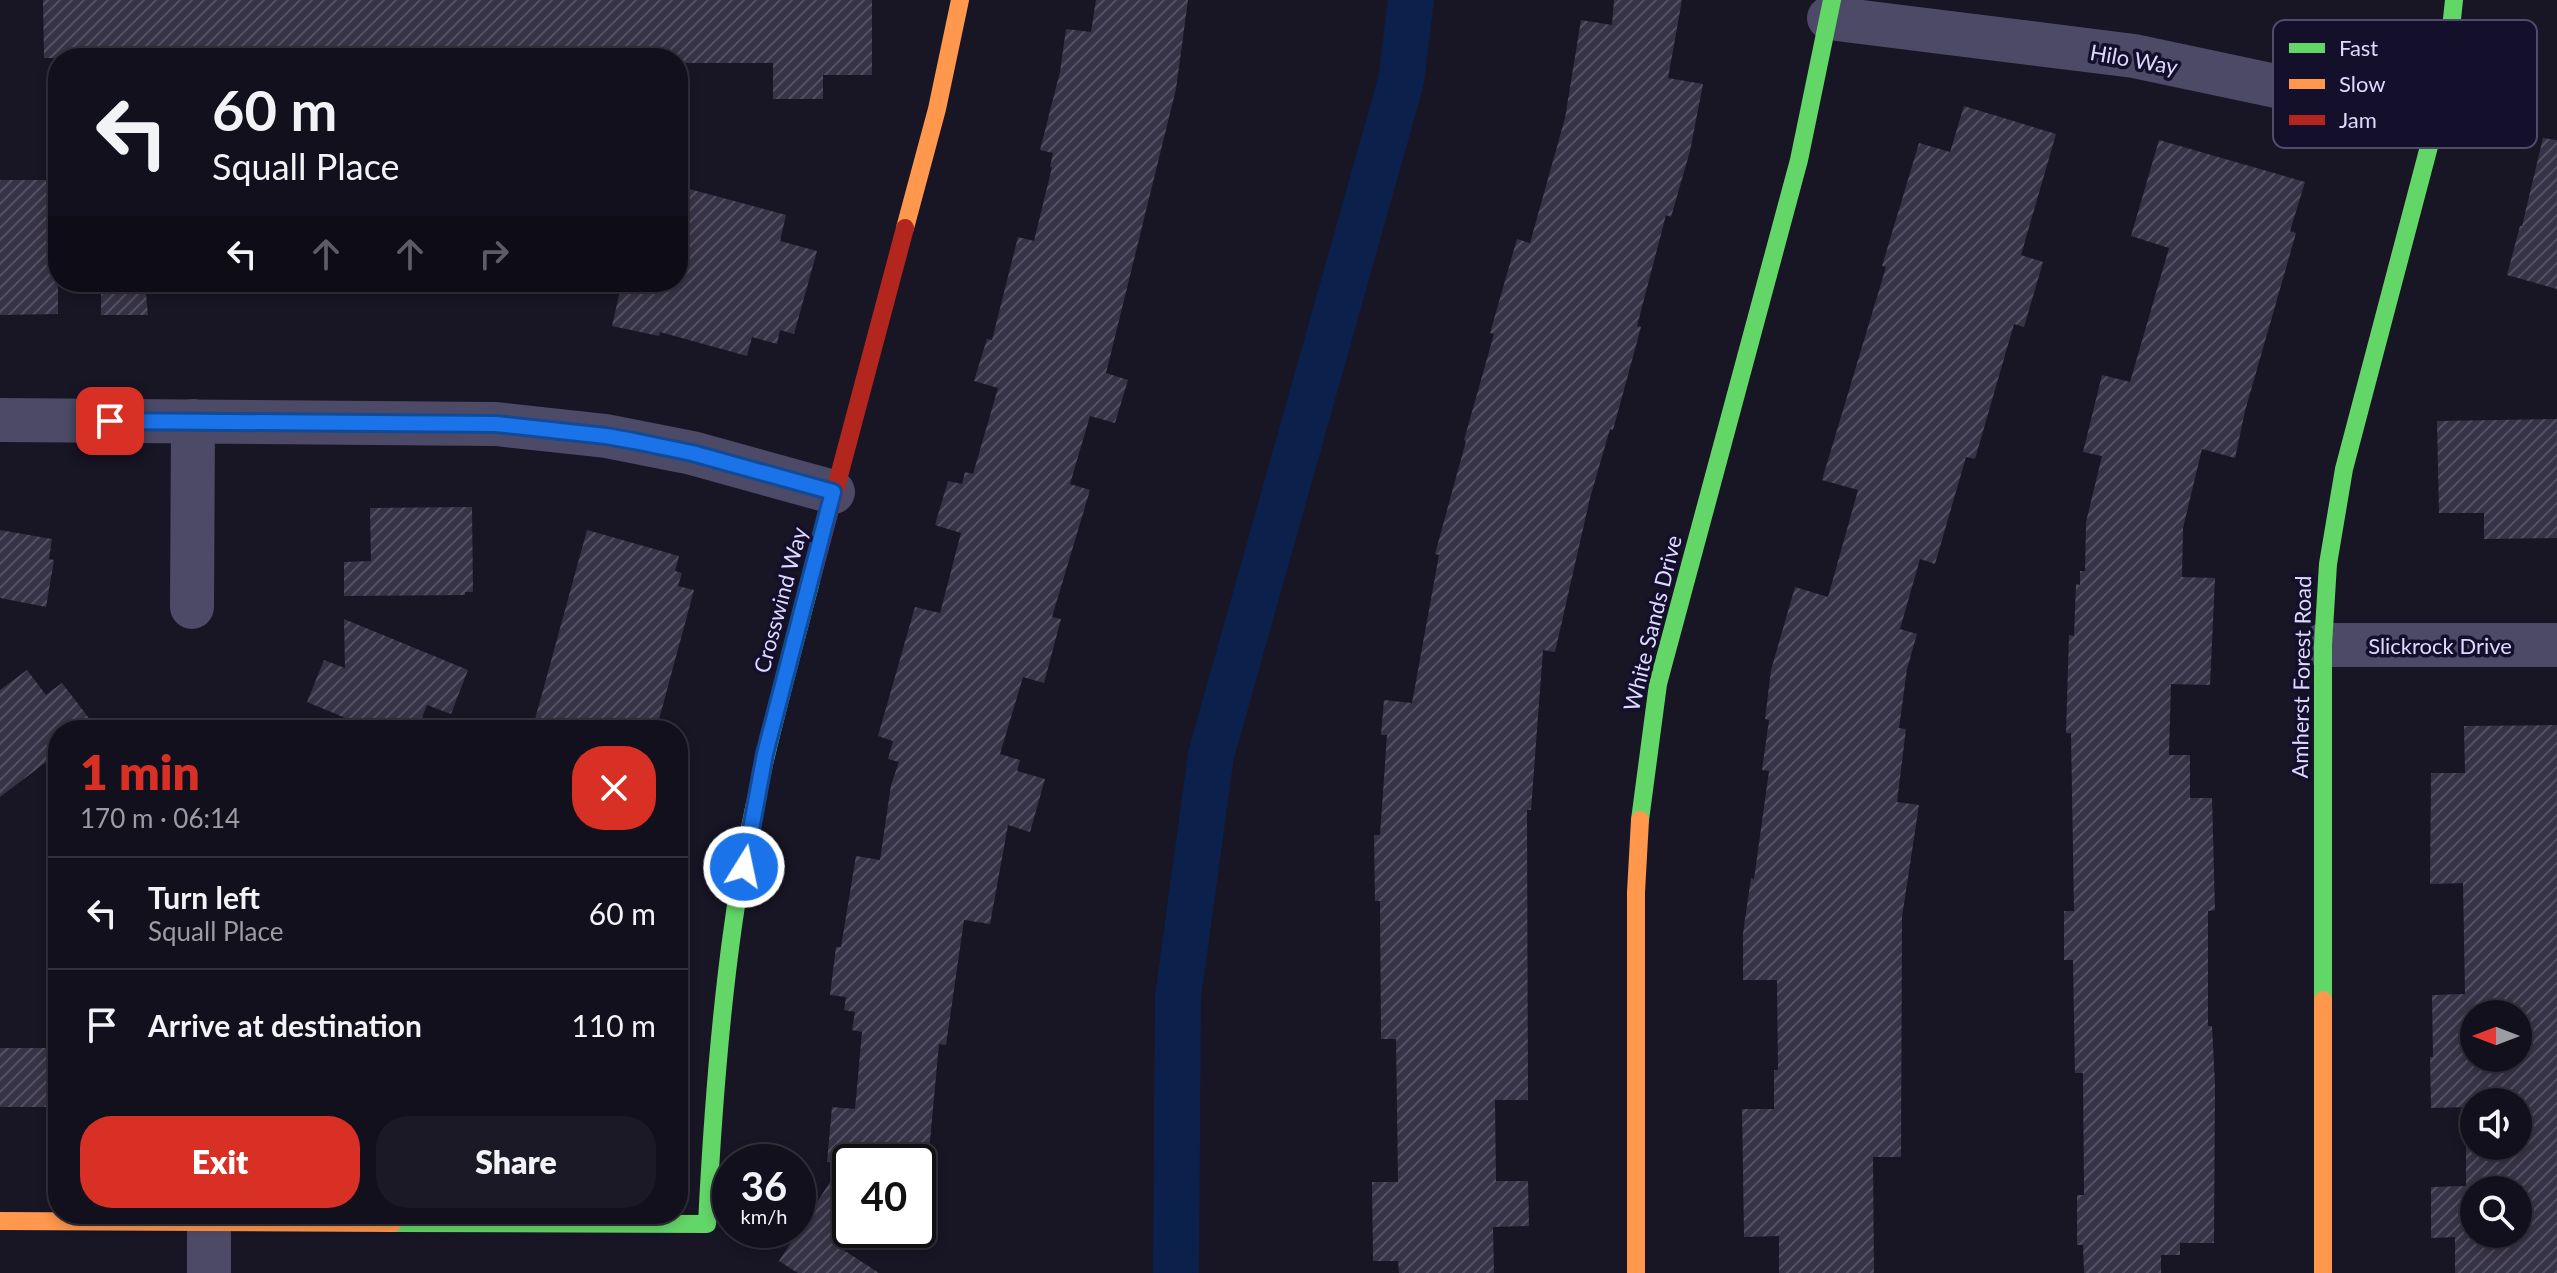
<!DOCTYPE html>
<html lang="en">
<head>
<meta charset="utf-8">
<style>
	body { margin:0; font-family:Lato,sans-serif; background:#1b1925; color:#f1f3f6; height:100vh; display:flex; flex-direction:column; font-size:30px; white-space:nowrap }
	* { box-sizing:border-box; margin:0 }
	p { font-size:26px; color:#9c9da3 }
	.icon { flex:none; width:44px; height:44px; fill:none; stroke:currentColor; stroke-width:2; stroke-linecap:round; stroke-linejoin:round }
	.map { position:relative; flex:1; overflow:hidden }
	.panel { position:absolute; left:48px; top:720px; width:640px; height:504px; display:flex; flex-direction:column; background:#12101c; border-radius:32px; box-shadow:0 4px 12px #0003,0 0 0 2px #31303b }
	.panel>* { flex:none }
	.guide { position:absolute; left:48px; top:48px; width:640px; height:244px; border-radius:32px; box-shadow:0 4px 12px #0003,0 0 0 2px #31303b; background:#12101c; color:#f1f3f6; overflow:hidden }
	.needle { width:52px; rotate:270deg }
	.buttons { position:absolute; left:2460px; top:1000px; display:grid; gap:16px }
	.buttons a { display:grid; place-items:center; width:72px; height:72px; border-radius:50%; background:#12101c; box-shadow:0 4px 12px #0003,0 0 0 2px #31303b; font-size:40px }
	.speed { position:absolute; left:712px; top:1144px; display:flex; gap:16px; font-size:40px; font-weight:700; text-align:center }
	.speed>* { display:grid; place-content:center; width:104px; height:104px; border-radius:50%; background:#12101c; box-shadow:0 4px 12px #0003,0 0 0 2px #31303b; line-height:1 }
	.speed small { font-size:20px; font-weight:400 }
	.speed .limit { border:4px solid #111; border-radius:12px; background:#fff; color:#111 }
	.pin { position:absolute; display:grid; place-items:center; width:68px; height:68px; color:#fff; margin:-34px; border-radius:16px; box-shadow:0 4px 12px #0006 }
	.me { position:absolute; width:88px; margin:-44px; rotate:10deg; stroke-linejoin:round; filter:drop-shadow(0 0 6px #0008) }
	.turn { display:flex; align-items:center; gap:28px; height:168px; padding:0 32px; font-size:36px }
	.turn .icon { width:104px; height:104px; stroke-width:2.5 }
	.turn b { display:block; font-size:56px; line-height:68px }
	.lanes { display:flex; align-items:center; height:76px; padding:0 32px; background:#0003; justify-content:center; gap:40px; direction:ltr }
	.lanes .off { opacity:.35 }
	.round { display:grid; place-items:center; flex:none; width:84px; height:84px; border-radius:32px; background:#1b1925 }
	.summary { display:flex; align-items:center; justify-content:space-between; height:136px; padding:0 32px }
	h1 { font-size:48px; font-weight:800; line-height:60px; color:#d93025 }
	.primary-button { display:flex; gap:16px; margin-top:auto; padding:16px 32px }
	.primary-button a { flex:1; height:92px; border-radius:32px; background:#d93025; color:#fff; font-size:32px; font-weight:800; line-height:92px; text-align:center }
	.primary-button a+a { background:#1b1925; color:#f1f3f6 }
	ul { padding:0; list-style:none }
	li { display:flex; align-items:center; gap:24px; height:112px; padding:0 32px; border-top:2px solid #31303b }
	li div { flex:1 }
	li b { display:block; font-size:30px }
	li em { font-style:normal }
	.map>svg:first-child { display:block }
</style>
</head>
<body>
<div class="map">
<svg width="2557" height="1273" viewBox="0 0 2557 1273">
	<defs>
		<pattern id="building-hatch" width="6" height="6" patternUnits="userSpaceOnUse" patternTransform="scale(2)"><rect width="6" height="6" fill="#373346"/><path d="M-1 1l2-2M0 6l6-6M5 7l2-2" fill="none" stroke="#545062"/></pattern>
	</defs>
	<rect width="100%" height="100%" fill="#181525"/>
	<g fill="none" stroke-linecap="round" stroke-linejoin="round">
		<polyline stroke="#0b214b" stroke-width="46" points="1176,1273 1178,997 1211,755 1401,81 1411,0"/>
	</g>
	<g fill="url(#building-hatch)" fill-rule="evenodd">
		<polygon points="43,0 872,0 872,75 823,75 823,99 773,99 773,63 678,63 678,58 44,58"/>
		<polygon points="1096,0 1188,0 1176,89 1106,373 1128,380 1115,423 1090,416 1070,484 1090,490 1052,617 1061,619 1044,683 1023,677 1000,754 1020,760 1017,771 1045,779 1030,832 1008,825 990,924 964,920 946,1045 939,1044 928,1162 850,1162 850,1231 839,1247 879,1273 798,1273 779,1261 843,1162 827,1162 832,1107 855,1109 862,1032 852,1030 855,1012 844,1010 846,997 830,995 836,947 841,947 856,856 880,860 891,785 899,762 888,759 893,741 878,736 915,607 940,613 961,533 935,525 948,481 962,484 965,472 973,474 998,388 974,381 987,339 992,340 1018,237 1034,241 1052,167 1050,167 1053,153 1040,150 1060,72 1066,29 1091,32"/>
		<polygon points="1614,0 1682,0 1668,78 1703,84 1690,151 1671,217 1666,215 1637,326 1641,327 1613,430 1610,429 1590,498 1555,652 1543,650 1531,810 1527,810 1528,1100 1495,1100 1496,1181 1528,1181 1529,1226 1493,1227 1494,1273 1399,1273 1398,1261 1373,1261 1372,1182 1398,1182 1396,1039 1381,1039 1380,901 1375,901 1374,835 1380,835 1387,735 1381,735 1384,700 1412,703 1439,555 1435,554 1466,441 1464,440 1494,334 1490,333 1517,239 1530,243 1565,118 1581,20 1612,25"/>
		<polygon points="1964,106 2056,134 2021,255 2043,262 2024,327 2014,324 1975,459 1966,457 1935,564 1920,559 1900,629 1917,634 1907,669 1899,728 1906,729 1897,802 1919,805 1902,917 1901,1157 1873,1157 1874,1273 1779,1273 1779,1236 1744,1237 1742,1109 1774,1109 1774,1070 1778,1070 1777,980 1743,980 1743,933 1751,878 1754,879 1769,771 1762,770 1769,720 1765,719 1771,670 1795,587 1828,597 1858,490 1822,480 1886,267 1882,266 1919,143 1950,152"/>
		<polygon points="2543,138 2557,140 2557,289 2507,275 2520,226 2522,226"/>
		<polygon points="2159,140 2305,182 2290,231 2296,233 2245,411 2235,458 2202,449 2183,528 2182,577 2215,578 2210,685 2171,684 2169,755 2190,755 2190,798 2212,798 2215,910 2208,911 2208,1026 2212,1026 2215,1084 2214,1243 2180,1243 2180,1255 2161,1255 2161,1273 2084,1273 2083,1245 2077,1245 2077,1195 2084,1195 2083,1073 2075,1073 2073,960 2064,960 2064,911 2074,911 2071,733 2066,733 2069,635 2074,636 2076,584 2080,585 2080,571 2085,571 2086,522 2102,456 2083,452 2102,375 2130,382 2169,248 2131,236"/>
		<polygon points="0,180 58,180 58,314 0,315"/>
		<polygon points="678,186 786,215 780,241 817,251 794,334 780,330 777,344 752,337 747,356 660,332 659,336 612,326 622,282 678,282"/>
		<polygon points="101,282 145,282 148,315 101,315"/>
		<polygon points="2557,419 2557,538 2484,539 2484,513 2439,513 2437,421"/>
		<polygon points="472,507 473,592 465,592 465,595 344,596 344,562 371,561 370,508"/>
		<polygon points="0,530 52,539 49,559 54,560 46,607 0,598"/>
		<polygon points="587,530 679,556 675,571 682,573 678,586 694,590 658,723 644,718 641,730 560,730 534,723"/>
		<polygon points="344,619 468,670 451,714 427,705 417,730 374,730 307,702 324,660 345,668"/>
		<polygon points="27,670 46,695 62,683 98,730 58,730 58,753 0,797 0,690"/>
		<path d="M2557,725V1273H2455V1237L2431,1238V1187L2466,1186V1107L2431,1108L2430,1057H2433L2432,995L2465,994L2463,883L2430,884L2431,773H2465L2464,726ZM2474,1014H2518V1058H2474ZM2474,1102H2518V1146H2474ZM2474,1190H2518V1234H2474Z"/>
		<rect x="0" y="1048" width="58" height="59"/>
	</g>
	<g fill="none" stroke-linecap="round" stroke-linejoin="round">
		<g stroke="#4c4a66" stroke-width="44">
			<polyline points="1829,18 2134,56 2436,120"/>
			<polyline points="0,420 496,424 606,436 692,453 833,492"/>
			<polyline points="192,607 193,421"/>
			<polyline points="2323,645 2557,645"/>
			<polyline points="209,1222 209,1273"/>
		</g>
		<g stroke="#63d668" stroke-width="18">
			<polyline points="1640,820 1658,684 1799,160 1832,0"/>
			<polyline points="2323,1000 2323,645 2328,564 2344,469 2436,120 2448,57 2454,0"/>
			<path d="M393,1223L707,1224C712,1124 719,1025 733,926C749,809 781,695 811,581"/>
		</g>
		<g stroke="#ff974d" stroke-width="18">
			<polyline points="905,228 937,109 960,0"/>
			<polyline points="2323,1000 2323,1273"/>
			<polyline points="0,1221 393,1223"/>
			<polyline points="1636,1273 1636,892 1640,820"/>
		</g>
		<polyline stroke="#b3261e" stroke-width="18" points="811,581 905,228"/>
	</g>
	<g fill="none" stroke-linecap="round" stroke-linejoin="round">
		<defs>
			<polyline id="route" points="110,421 496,424 606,436 634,441 692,453 833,492 765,754 744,867"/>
		</defs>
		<use href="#route" stroke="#114b97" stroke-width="20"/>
		<use href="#route" stroke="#1a73e8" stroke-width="14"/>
	</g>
	<g text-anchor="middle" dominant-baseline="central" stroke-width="7" stroke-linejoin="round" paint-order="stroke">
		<g font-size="22" fill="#ded9ff" stroke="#140f2b">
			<text transform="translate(2134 59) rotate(10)">Hilo Way</text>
			<text transform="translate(780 600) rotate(-75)">Crosswind Way</text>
			<text transform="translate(1652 623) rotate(-76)">White Sands Drive</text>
			<text x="2440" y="645">Slickrock Drive</text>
			<text transform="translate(2301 677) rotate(-89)">Amherst Forest Road</text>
		</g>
	</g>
	<rect x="2273" y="20" width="264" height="128" rx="12" fill="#140f2b" stroke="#514c6b" stroke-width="2"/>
	<rect x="2289" y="43" width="36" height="10" fill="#63d668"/>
	<rect x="2289" y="79" width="36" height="10" fill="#ff974d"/>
	<rect x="2289" y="115" width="36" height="10" fill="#b3261e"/>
	<g font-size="22" fill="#ded9ff">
		<text x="2339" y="56">Fast</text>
		<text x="2339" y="92">Slow</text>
		<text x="2339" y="128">Jam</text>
	</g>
</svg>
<div class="buttons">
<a><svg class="needle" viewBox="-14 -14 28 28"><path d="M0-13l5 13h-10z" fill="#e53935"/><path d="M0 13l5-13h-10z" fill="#9c9da3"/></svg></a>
<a><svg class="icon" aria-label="sound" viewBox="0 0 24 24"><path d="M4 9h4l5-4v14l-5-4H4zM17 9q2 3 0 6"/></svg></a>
<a><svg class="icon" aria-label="search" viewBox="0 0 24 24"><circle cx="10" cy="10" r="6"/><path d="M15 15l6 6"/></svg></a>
</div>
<div class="speed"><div>36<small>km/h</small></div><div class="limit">40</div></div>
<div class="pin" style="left:110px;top:421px;background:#d93025"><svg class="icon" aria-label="arrive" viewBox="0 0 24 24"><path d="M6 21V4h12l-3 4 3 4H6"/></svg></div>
<svg class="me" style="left:744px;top:867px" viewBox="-20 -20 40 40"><circle r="17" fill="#1a73e8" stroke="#fff" stroke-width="3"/><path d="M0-11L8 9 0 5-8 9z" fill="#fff"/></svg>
<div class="guide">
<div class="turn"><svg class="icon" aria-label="left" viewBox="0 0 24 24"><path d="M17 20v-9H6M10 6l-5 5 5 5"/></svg><div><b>60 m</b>Squall Place</div></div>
<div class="lanes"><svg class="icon" aria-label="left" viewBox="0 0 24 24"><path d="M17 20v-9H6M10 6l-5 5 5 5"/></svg><svg class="icon off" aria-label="ahead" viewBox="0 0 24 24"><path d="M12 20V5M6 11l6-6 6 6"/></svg><svg class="icon off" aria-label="ahead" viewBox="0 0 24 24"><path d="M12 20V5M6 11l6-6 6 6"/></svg><svg class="icon off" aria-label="right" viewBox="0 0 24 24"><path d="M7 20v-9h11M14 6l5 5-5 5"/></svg></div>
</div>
<section class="panel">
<div class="summary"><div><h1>1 min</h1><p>170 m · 06:14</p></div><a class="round" style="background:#d93025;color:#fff"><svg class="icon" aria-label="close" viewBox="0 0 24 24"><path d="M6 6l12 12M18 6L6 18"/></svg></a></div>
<ul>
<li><svg class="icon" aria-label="left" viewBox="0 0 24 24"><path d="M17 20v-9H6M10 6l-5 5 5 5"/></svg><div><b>Turn left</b><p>Squall Place</p></div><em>60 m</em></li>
<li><svg class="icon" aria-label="arrive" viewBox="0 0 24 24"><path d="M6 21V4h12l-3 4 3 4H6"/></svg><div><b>Arrive at destination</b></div><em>110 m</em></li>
</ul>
<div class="primary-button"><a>Exit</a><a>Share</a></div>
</section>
</div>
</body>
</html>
